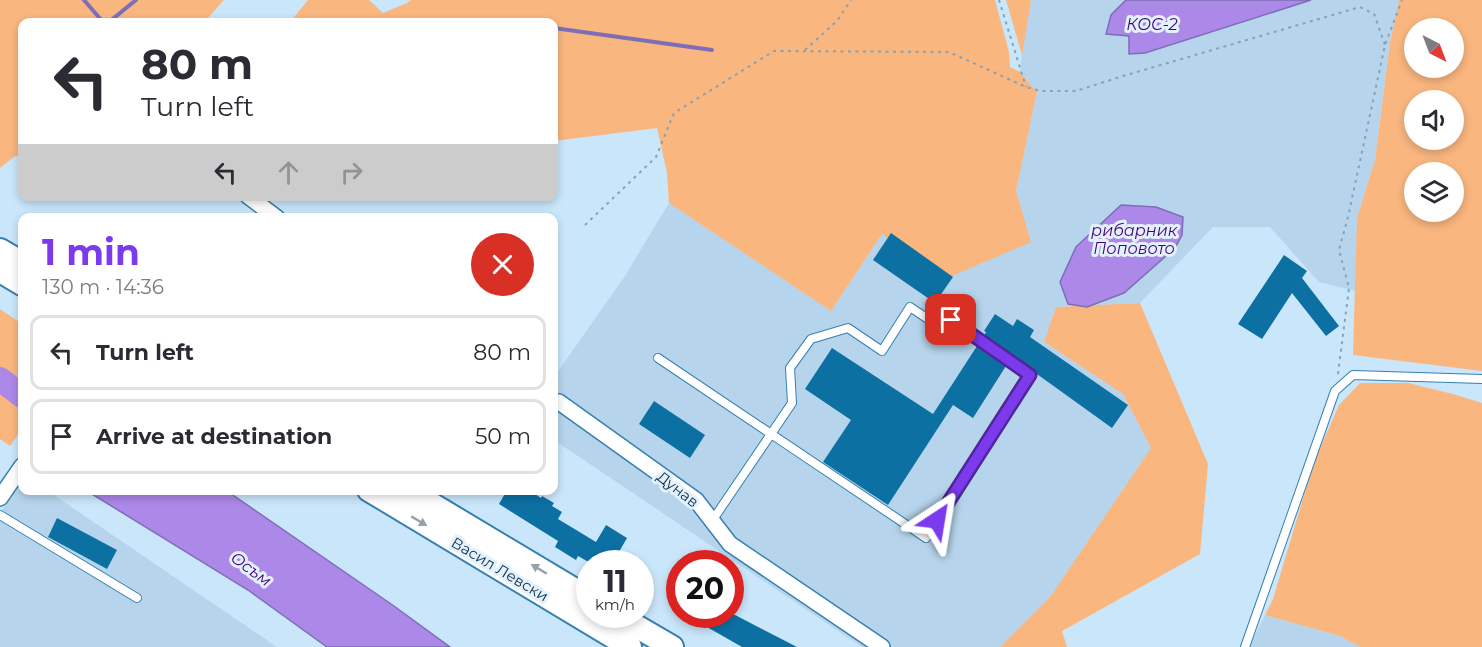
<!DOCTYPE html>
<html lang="en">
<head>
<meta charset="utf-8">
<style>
	body { margin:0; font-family:Montserrat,sans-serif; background:#f7f7f7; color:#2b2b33; height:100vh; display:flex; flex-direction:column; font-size:22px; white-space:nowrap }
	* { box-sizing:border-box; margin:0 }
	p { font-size:20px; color:#7c7c81 }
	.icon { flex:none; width:33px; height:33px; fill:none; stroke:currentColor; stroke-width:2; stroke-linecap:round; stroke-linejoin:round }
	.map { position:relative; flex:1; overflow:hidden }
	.side { position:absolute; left:18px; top:213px; width:540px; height:282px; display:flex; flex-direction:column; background:#fff; border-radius:12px; box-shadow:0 3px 9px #0003 }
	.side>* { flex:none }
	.banner { position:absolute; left:18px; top:18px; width:540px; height:183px; border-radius:12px; box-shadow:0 3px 9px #0003; background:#fff; color:#2b2b33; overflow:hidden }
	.needle { width:39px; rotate:138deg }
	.fabs { position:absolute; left:1404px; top:18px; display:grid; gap:12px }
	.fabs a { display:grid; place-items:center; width:60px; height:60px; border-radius:50%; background:#fff; box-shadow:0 3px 9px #0003; font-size:30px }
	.speed { position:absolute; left:576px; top:550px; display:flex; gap:12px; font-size:30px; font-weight:700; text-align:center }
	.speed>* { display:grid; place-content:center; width:78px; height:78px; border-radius:50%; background:#fff; box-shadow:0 3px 9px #0003; line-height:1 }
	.speed small { font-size:15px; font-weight:400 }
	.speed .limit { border:9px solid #d22; background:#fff; color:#111 }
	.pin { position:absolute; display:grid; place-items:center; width:51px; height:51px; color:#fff; margin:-26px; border-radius:12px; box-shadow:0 3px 9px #0006 }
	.me { position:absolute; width:66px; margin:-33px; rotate:33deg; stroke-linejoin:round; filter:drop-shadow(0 0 4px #0008) }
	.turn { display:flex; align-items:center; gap:21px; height:126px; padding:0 24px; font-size:27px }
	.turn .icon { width:78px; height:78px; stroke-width:2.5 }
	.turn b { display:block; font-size:42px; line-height:51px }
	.lanes { display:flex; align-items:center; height:57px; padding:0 24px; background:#0003; justify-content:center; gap:30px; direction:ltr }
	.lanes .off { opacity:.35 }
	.round { display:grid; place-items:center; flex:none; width:63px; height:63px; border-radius:32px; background:#f7f7f7 }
	.overview { display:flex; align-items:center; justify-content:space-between; height:102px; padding:0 24px }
	h1 { font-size:36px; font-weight:700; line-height:45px; color:#7c3aed }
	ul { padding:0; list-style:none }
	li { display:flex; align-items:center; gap:18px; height:75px; margin:0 12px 9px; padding:0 12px; border:3px solid #e1e1e2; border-radius:12px }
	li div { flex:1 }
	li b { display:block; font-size:22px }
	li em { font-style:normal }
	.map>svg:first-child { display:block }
</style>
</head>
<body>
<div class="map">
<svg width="1482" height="647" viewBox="0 0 1482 647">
	<rect width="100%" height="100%" fill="#cae6fb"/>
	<g fill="#b6d5ec">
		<polygon points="1031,0 1399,0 1390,43 1375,160 1357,218 1356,291 1319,282 1270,227 1213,227 1140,303 1056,307 1044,342 1123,394 1151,448 1050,597 1000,647 862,647 554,440 554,377 625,276 669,203 831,311 882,234 945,279 1016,191 1037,92 1020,72 1024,30"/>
		<polygon points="22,481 22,490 48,491 277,647 0,647 0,513"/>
		<polygon points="1265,615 1340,636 1360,647 1249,647"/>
	</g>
	<g fill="#f9b67f" fill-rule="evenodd">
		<polygon points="0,0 224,0 204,22 22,22 22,157 15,156 0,168"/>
		<polygon points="308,0 369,0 383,13 407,3 411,0 995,0 1009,52 1010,67 1020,72 1037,92 1016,191 1031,242 945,279 882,234 831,311 669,203 667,173 657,128 554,141 554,22 290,22"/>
		<polygon points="1006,0 1031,0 1022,55"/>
		<path d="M1399,0H1482V371L1353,355L1357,218L1375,160L1390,43ZM1454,28V68H1414V28ZM1454,100V140H1414V100ZM1454,172V212H1414V172Z"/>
		<polygon points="1140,303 1208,464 1200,554 1062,631 1067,647 1000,647 1050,597 1151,448 1123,394 1044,342 1056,307"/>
		<polygon points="0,309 22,324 22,429 10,446 0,439"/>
		<polygon points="1360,383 1408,383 1453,394 1482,403 1482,647 1360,647 1340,636 1265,615 1273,599 1314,462 1339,405"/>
	</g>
	<g fill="#ac88e9" stroke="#7e6eb8" stroke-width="1.5">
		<polygon points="1126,0 1311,0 1145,53 1129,54 1129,36 1106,34 1111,15"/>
		<polygon points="1121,205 1156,207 1183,217 1182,235 1175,248 1124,293 1087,307 1068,304 1060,282 1076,247"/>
		<polygon points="87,491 227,491 394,606 450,647 327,647 248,590"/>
	</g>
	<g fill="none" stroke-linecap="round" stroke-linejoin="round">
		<g stroke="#7e6eb8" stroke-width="4">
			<polyline points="84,0 103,22"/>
			<polyline points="109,22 136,0"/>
			<polyline points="554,28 712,50"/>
		</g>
		<polyline stroke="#ac88e9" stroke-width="24" points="0,379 22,396"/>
	</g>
	<g fill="#0d70a3">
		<polygon points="891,233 953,277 935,303 873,260"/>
		<polygon points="1284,255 1307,271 1302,278 1339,326 1326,336 1292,293 1262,339 1238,324"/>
		<polygon points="995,314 1013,326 1017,319 1034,330 1030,337 1128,405 1112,428 984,336 986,332 984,331"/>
		<polygon points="977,346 1006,366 973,418 953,405 888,505 823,462 851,420 805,389 832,348 933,414"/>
		<polygon points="654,401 705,435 690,458 639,424"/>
		<polygon points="507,490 529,490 541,498 542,496 554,503 552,506 562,512 558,519 596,542 606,525 627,538 612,564 592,564 578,556 576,560 555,547 558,541 499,504"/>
		<polygon points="57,518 117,550 107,569 48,537"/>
		<polygon points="714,615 735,615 797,647 742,647 707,627"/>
	</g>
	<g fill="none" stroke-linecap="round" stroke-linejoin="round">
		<defs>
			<g id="lane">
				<polyline points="658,358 926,538 1030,375 951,320 943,329 910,307 882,351 848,328 811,339 790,368 792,403 712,521"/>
				<polyline points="0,515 137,598"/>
				<polyline points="1245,647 1335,391 1353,375 1482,379"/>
			</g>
			<g id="street">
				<polyline points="248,196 277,218"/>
				<polyline points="554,402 559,402 696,500 730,544 882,647"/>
				<polyline points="0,498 22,466"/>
			</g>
			<g id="secondary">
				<polyline points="0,250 22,263"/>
				<polyline points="0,271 22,284"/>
				<polyline points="369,490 630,647"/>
				<polyline points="408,490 590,599"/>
				<polyline points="617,615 672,647"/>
			</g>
		</defs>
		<use href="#lane" stroke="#3580af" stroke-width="10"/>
		<use href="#street" stroke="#3580af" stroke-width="18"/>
		<use href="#secondary" stroke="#3580af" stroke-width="26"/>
		<g stroke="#85a2b6" stroke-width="2" stroke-dasharray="3 4.5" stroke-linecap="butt">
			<polyline points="999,0 1026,87"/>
			<polyline points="805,50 837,21 851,0"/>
			<polyline points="585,225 656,157 674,113 774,51 949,52 1026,87 1041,91 1076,91 1123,76 1360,7 1374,14 1385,45"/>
			<polyline points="1338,374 1349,288 1339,250 1348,217 1385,45 1402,0"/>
		</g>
		<use href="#lane" stroke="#fff" stroke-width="8"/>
		<use href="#street" stroke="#fff" stroke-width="15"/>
		<use href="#secondary" stroke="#fff" stroke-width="22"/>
	</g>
	<defs><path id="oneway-solid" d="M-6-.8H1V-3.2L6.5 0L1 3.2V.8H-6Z" transform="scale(1.5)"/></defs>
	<g fill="#94a2ab">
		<use href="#oneway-solid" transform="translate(419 521) rotate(31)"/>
		<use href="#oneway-solid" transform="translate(539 569) rotate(-149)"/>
	</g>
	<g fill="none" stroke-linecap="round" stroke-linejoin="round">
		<defs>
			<polyline id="route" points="937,520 1030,375 951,320"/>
		</defs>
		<use href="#route" stroke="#51269a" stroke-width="15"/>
		<use href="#route" stroke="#7c3aed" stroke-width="10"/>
	</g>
	<g text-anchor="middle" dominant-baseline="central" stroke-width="6" stroke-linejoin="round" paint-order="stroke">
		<g font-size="15" fill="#113044" stroke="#e3f1fc">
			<text transform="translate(678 489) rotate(38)">Дунав</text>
			<text transform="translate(500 569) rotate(31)">Васил Левски</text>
		</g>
		<g font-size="16" font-style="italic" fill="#44007c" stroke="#e3f1fc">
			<text x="1152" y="24">КОС-2</text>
			<text x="1134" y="230">рибарник<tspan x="1134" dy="18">Поповото</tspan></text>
			<text transform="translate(251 569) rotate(36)">Осъм</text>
		</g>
	</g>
</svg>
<div class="fabs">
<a><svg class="needle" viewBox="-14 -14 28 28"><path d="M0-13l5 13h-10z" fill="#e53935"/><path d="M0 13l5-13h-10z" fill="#7c7c81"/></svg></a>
<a><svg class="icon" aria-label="sound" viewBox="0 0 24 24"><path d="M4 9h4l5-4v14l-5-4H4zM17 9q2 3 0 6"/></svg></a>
<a><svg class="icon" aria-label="layers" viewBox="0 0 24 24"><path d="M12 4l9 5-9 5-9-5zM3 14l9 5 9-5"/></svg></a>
</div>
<div class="speed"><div>11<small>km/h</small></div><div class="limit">20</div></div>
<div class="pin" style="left:951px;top:320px;background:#d93025"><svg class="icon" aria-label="arrive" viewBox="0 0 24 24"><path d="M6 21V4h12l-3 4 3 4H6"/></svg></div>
<svg class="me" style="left:937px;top:520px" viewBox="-20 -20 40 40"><path d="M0-17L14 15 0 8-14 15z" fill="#7c3aed" stroke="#fff" stroke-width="4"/></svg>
<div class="banner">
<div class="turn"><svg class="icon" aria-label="left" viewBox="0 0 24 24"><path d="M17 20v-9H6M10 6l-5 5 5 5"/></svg><div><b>80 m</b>Turn left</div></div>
<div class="lanes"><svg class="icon" aria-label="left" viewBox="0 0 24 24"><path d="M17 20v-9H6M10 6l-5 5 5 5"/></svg><svg class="icon off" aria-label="ahead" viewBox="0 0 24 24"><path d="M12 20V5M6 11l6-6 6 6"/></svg><svg class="icon off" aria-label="right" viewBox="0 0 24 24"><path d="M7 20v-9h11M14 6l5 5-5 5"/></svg></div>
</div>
<section class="side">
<div class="overview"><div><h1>1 min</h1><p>130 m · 14:36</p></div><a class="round" style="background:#d93025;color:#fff"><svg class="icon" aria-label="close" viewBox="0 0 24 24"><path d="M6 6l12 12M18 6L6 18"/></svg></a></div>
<ul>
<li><svg class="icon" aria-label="left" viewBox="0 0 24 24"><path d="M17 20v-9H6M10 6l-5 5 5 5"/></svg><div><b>Turn left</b></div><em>80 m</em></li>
<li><svg class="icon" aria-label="arrive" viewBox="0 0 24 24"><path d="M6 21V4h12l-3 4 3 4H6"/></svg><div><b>Arrive at destination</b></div><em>50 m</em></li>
</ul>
</section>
</div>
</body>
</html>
